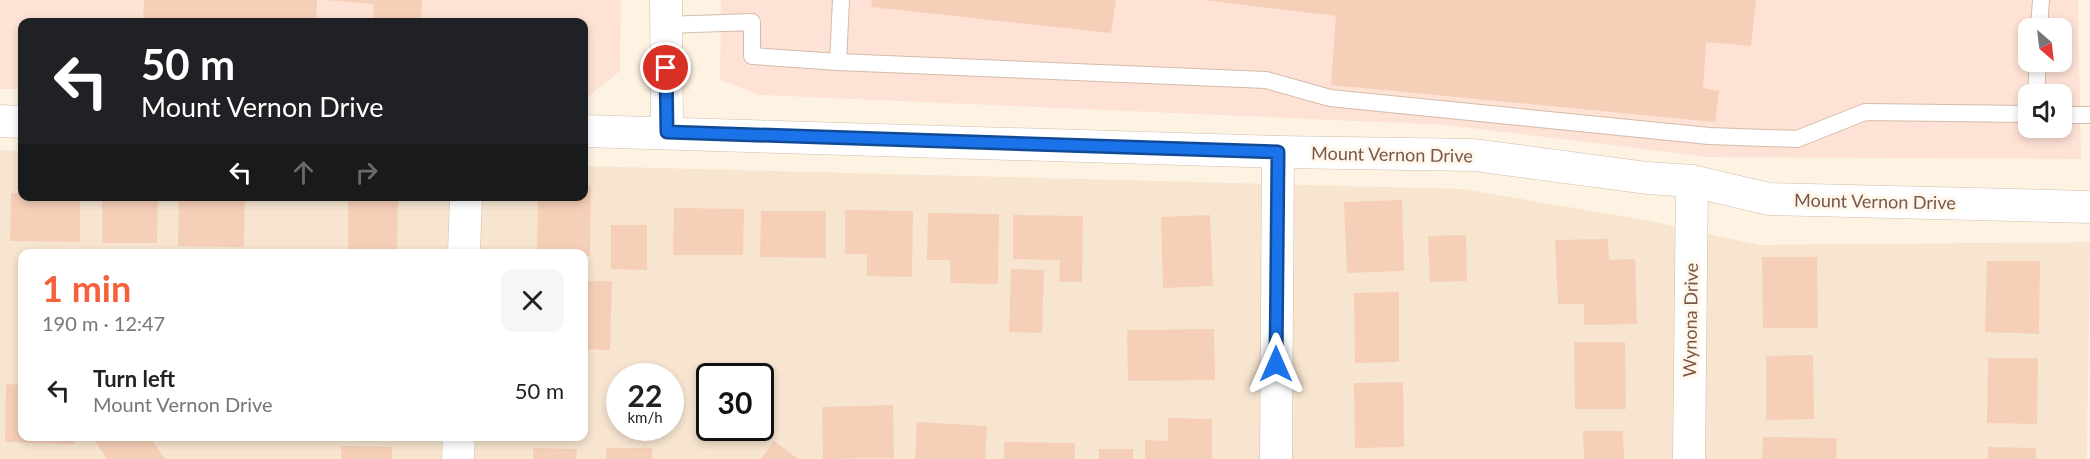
<!DOCTYPE html>
<html lang="en">
<head>
<meta charset="utf-8">
<style>
	body { margin:0; font-family:Lato,sans-serif; background:#f6f6f6; color:#222; height:100vh; display:flex; flex-direction:column; font-size:22px; white-space:nowrap }
	* { box-sizing:border-box; margin:0 }
	p { font-size:20px; color:#767676 }
	.icon { flex:none; width:33px; height:33px; fill:none; stroke:currentColor; stroke-width:2; stroke-linecap:round; stroke-linejoin:round }
	.map { position:relative; flex:1; overflow:hidden }
	.panel { position:absolute; left:18px; top:249px; width:570px; height:192px; display:flex; flex-direction:column; background:#fff; border-radius:12px; box-shadow:0 3px 9px #0003 }
	.panel>* { flex:none }
	.banner { position:absolute; left:18px; top:18px; width:570px; height:183px; border-radius:12px; box-shadow:0 3px 9px #0003; background:#202124; color:#fff; overflow:hidden }
	.needle { width:39px; rotate:152deg }
	.buttons { position:absolute; left:2018px; top:18px; display:grid; gap:12px }
	.buttons a { display:grid; place-items:center; width:54px; height:54px; border-radius:12px; background:#fff; box-shadow:0 3px 9px #0003; font-size:30px }
	.speed { position:absolute; left:606px; top:363px; display:flex; gap:12px; font-size:30px; font-weight:700; text-align:center }
	.speed>* { display:grid; place-content:center; width:78px; height:78px; border-radius:50%; background:#fff; box-shadow:0 3px 9px #0003; line-height:1 }
	.speed small { font-size:15px; font-weight:400 }
	.speed .limit { border:3px solid #111; border-radius:9px; background:#fff; color:#111 }
	.pin { position:absolute; display:grid; place-items:center; width:51px; height:51px; color:#fff; margin:-26px; border:3px solid #fff; border-radius:50%; box-shadow:0 2px 6px #0007 }
	.me { position:absolute; width:66px; margin:-33px; rotate:0deg; stroke-linejoin:round; filter:drop-shadow(0 0 4px #0008) }
	.turn { display:flex; align-items:center; gap:21px; height:126px; padding:0 24px; font-size:27px }
	.turn .icon { width:78px; height:78px; stroke-width:2.5 }
	.turn b { display:block; font-size:42px; line-height:51px }
	.lanes { display:flex; align-items:center; height:57px; padding:0 24px; background:#0003; justify-content:center; gap:30px; direction:ltr }
	.lanes .off { opacity:.35 }
	.round { display:grid; place-items:center; flex:none; width:63px; height:63px; border-radius:12px; background:#f6f6f6 }
	.overview { display:flex; align-items:center; justify-content:space-between; height:102px; padding:0 24px }
	h1 { font-size:36px; font-weight:700; line-height:45px; color:#f4613c }
	ul { padding:0; list-style:none }
	li { display:flex; align-items:center; gap:18px; height:78px; padding:0 24px }
	li div { flex:1 }
	li b { display:block; font-size:22px }
	li em { font-style:normal }
	.map>svg:first-child { display:block }
</style>
</head>
<body>
<div class="map">
<svg width="2090" height="459" viewBox="0 0 2090 459">
	<rect width="100%" height="100%" fill="#fef3e3"/>
	<path fill="#f7e5d0" fill-rule="evenodd" d="M0,150L22,151V196H584V166L1463,189L1645,220L1759,245L2090,242L2087,459H0ZM22,254H584V436H22ZM620,376H670V428H620ZM710,376H760V428H710Z"/>
	<g fill="#ffe2d6" fill-rule="evenodd">
		<polygon points="0,0 621,0 620,71 584,100 584,22 22,22 22,89 0,89"/>
		<path d="M721,0H2078L2081,159L1707,157L1447,125L760,95L720,80ZM2028,28H2061V62H2028ZM2028,94H2061V128H2028Z"/>
	</g>
	<g fill="#f6cfb8">
		<polygon points="144,0 317,0 316,22 143,22"/>
		<polygon points="326,0 422,0 421,22 373,22 374,4"/>
		<polygon points="872,0 1116,0 1111,33 871,7"/>
		<polygon points="1202,0 1756,0 1751,46 1706,42 1703,88 1719,91 1715,122 1331,85 1336,16"/>
		<polygon points="584,185 591,185 590,256 537,254 538,196 584,196"/>
		<polygon points="11,193 22,193 22,196 80,196 80,242 10,241"/>
		<polygon points="102,196 158,196 157,243 102,243"/>
		<polygon points="348,196 398,196 397,254 348,253"/>
		<polygon points="179,199 245,200 244,247 178,246"/>
		<polygon points="1402,200 1404,271 1347,273 1344,202"/>
		<polygon points="674,208 744,209 743,255 673,255"/>
		<polygon points="845,210 913,211 912,277 867,276 867,254 845,254"/>
		<polygon points="761,211 826,211 826,258 760,257"/>
		<polygon points="928,213 999,214 998,284 950,283 950,260 927,260"/>
		<polygon points="1013,215 1083,216 1082,282 1059,282 1060,260 1013,259"/>
		<polygon points="1210,215 1213,286 1163,288 1161,217"/>
		<polygon points="611,225 647,225 647,270 611,269"/>
		<polygon points="1466,235 1467,281 1430,282 1428,236"/>
		<polygon points="1608,239 1609,260 1635,259 1637,324 1584,325 1584,304 1558,304 1555,240"/>
		<polygon points="1762,257 1817,257 1818,328 1763,328"/>
		<polygon points="1987,261 2040,261 2039,334 1985,332"/>
		<polygon points="1011,269 1044,270 1042,333 1009,332"/>
		<polygon points="584,281 612,281 610,350 584,349"/>
		<polygon points="1399,292 1399,362 1355,363 1354,293"/>
		<polygon points="1214,329 1215,380 1128,381 1127,330"/>
		<polygon points="1574,342 1625,342 1626,409 1575,409"/>
		<polygon points="1813,355 1814,419 1766,420 1766,356"/>
		<polygon points="1988,358 2038,358 2037,424 1987,423"/>
		<polygon points="1403,382 1404,447 1355,448 1354,383"/>
		<polygon points="6,384 22,385 22,436 75,436 75,444 5,442"/>
		<polygon points="893,405 894,458 823,459 822,407"/>
		<polygon points="1168,418 1212,419 1212,459 1145,459 1145,440 1168,441"/>
		<polygon points="917,422 987,426 985,459 915,459"/>
		<polygon points="1583,431 1623,431 1624,459 1584,459"/>
		<polygon points="101,436 149,436 165,459 107,459 95,441"/>
		<polygon points="1763,437 1837,438 1836,459 1762,459"/>
		<polygon points="774,441 798,459 761,459"/>
		<polygon points="1004,442 1075,443 1075,459 1004,459"/>
		<polygon points="341,446 392,447 392,459 341,459"/>
		<polygon points="1988,447 2036,448 2036,459 1988,459"/>
		<polygon points="533,448 577,449 576,459 533,459"/>
		<rect x="606" y="448" width="46" height="11"/>
		<rect x="1099" y="449" width="34" height="10"/>
	</g>
	<g fill="none" stroke-linecap="round" stroke-linejoin="round">
		<defs>
			<g id="lane">
				<polyline points="665,25 752,22 752,56 838,62 841,0"/>
				<polyline points="2039,28 2041,0"/>
				<polyline points="838,62 1266,80 1330,98 1709,136 1797,139 1865,112 2028,114"/>
				<polyline points="2036,94 2038,62"/>
				<polyline points="2061,115 2090,115"/>
			</g>
			<g id="street">
				<polyline points="666,0 667,132"/>
				<polyline points="0,121 22,122"/>
				<polyline points="584,131 1278,152 1474,155 1647,178 1692,181 1769,199 2090,207"/>
				<polyline points="464,254 466,196"/>
				<polyline points="458,459 459,436"/>
				<polyline points="1276,459 1278,152"/>
				<polyline points="1689,459 1692,181"/>
			</g>
		</defs>
		<use href="#lane" stroke="#d3bcaa" stroke-width="18"/>
		<use href="#street" stroke="#d3bcaa" stroke-width="33"/>
		<use href="#lane" stroke="#fff" stroke-width="16"/>
		<use href="#street" stroke="#fff" stroke-width="32"/>
	</g>
	<g fill="none" stroke-linecap="round" stroke-linejoin="round">
		<defs>
			<polyline id="route" points="666,68 667,132 1278,152 1276,364"/>
		</defs>
		<use href="#route" stroke="#114b97" stroke-width="15"/>
		<use href="#route" stroke="#1a73e8" stroke-width="10"/>
	</g>
	<g text-anchor="middle" dominant-baseline="central" stroke-width="6" stroke-linejoin="round" paint-order="stroke">
		<g font-size="18" fill="#795746" stroke="#fff7eb">
			<text transform="translate(1392 154) rotate(1)">Mount Vernon Drive</text>
			<text transform="translate(1875 201) rotate(1)">Mount Vernon Drive</text>
			<text transform="translate(1690 320) rotate(-89)">Wynona Drive</text>
		</g>
	</g>
</svg>
<div class="buttons">
<a><svg class="needle" viewBox="-14 -14 28 28"><path d="M0-13l5 13h-10z" fill="#e53935"/><path d="M0 13l5-13h-10z" fill="#767676"/></svg></a>
<a><svg class="icon" aria-label="sound" viewBox="0 0 24 24"><path d="M4 9h4l5-4v14l-5-4H4zM17 9q2 3 0 6"/></svg></a>
</div>
<div class="speed"><div>22<small>km/h</small></div><div class="limit">30</div></div>
<div class="pin" style="left:666px;top:68px;background:#d93025"><svg class="icon" aria-label="arrive" viewBox="0 0 24 24"><path d="M6 21V4h12l-3 4 3 4H6"/></svg></div>
<svg class="me" style="left:1276px;top:364px" viewBox="-20 -20 40 40"><path d="M0-17L14 15 0 8-14 15z" fill="#1a73e8" stroke="#fff" stroke-width="4"/></svg>
<div class="banner">
<div class="turn"><svg class="icon" aria-label="left" viewBox="0 0 24 24"><path d="M17 20v-9H6M10 6l-5 5 5 5"/></svg><div><b>50 m</b>Mount Vernon Drive</div></div>
<div class="lanes"><svg class="icon" aria-label="left" viewBox="0 0 24 24"><path d="M17 20v-9H6M10 6l-5 5 5 5"/></svg><svg class="icon off" aria-label="ahead" viewBox="0 0 24 24"><path d="M12 20V5M6 11l6-6 6 6"/></svg><svg class="icon off" aria-label="right" viewBox="0 0 24 24"><path d="M7 20v-9h11M14 6l5 5-5 5"/></svg></div>
</div>
<section class="panel">
<div class="overview"><div><h1>1 min</h1><p>190 m · 12:47</p></div><a class="round"><svg class="icon" aria-label="close" viewBox="0 0 24 24"><path d="M6 6l12 12M18 6L6 18"/></svg></a></div>
<ul>
<li><svg class="icon" aria-label="left" viewBox="0 0 24 24"><path d="M17 20v-9H6M10 6l-5 5 5 5"/></svg><div><b>Turn left</b><p>Mount Vernon Drive</p></div><em>50 m</em></li>
</ul>
</section>
</div>
</body>
</html>
